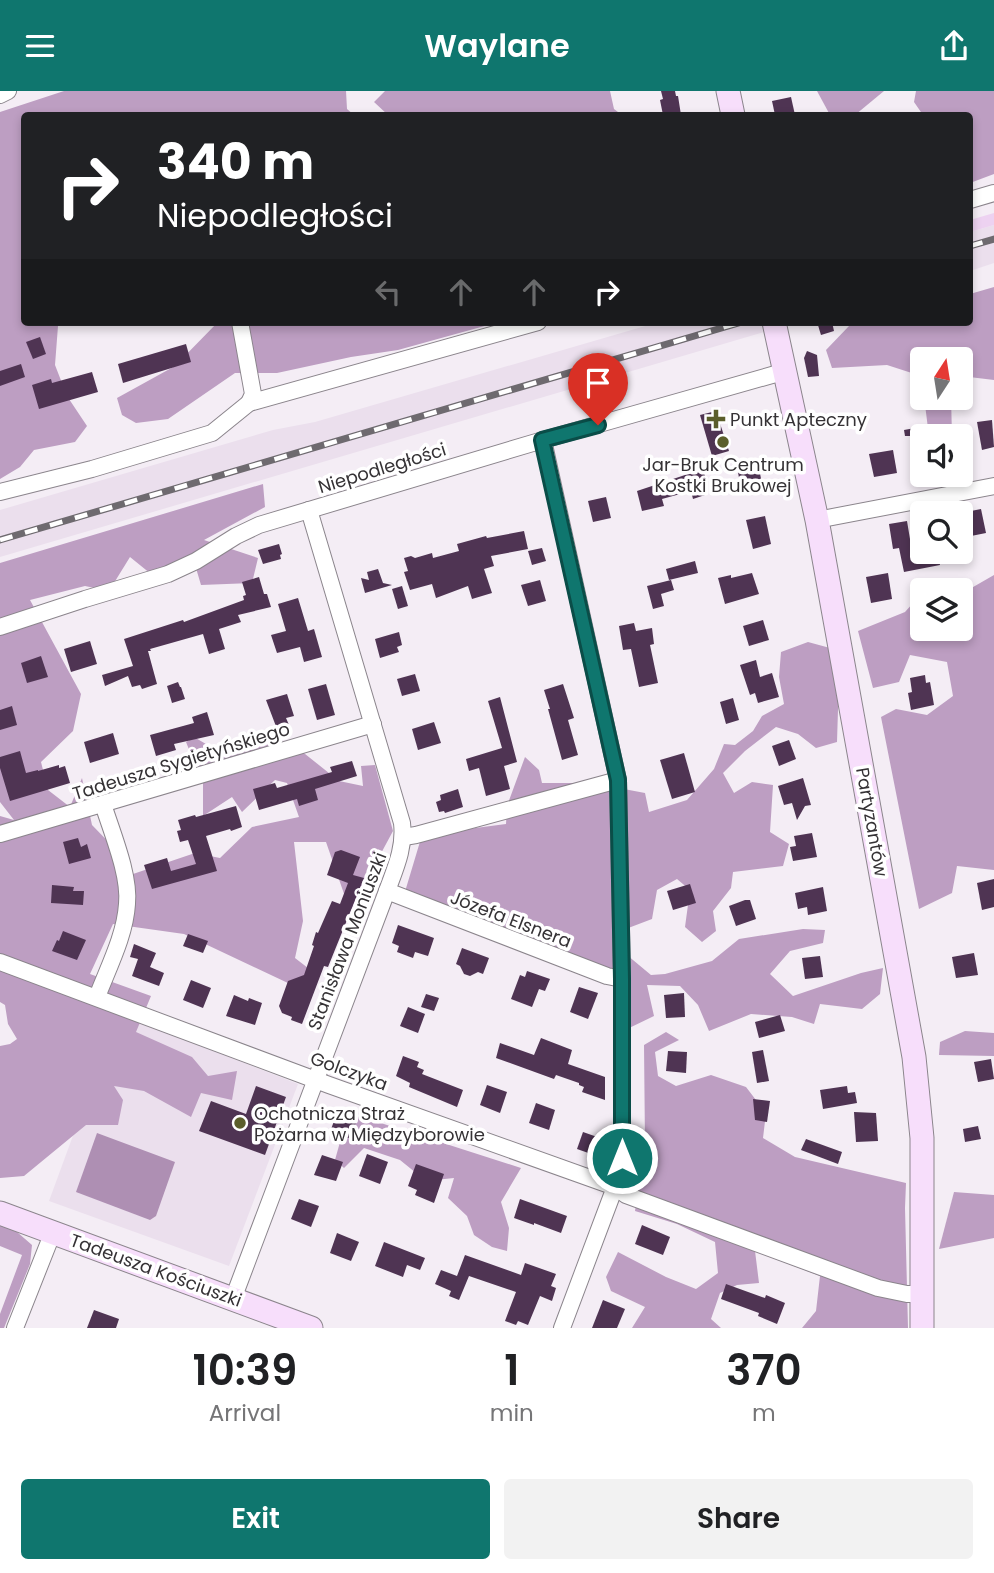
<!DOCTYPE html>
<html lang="en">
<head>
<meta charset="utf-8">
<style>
	body { margin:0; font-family:Poppins,sans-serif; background:#f2f2f2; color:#202124; height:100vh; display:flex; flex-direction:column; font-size:26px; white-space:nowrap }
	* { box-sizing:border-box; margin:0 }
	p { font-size:23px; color:#757577 }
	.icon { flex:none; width:38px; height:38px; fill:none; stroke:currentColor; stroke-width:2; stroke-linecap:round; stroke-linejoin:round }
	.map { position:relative; height:1237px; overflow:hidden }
	.details { display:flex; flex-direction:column; background:#fff; flex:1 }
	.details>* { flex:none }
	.top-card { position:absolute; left:21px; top:21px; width:952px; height:214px; border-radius:7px; box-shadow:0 4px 10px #0003; background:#202124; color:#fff; overflow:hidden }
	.needle { width:46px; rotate:12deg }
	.fabs { position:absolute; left:910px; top:256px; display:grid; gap:14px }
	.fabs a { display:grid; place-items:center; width:63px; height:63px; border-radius:7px; background:#fff; box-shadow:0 4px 10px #0003; font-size:35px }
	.pin { position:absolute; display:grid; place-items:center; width:60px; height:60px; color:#fff; margin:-72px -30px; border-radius:50% 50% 50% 0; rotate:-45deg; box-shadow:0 0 7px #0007 }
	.pin .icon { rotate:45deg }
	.me { position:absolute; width:77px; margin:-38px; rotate:0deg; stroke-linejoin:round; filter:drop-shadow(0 0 5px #0008) }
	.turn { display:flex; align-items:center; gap:24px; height:147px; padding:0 21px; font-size:32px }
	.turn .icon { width:91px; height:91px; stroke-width:2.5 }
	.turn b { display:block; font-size:49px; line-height:60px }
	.lanes { display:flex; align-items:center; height:66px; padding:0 21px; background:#0003; justify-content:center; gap:35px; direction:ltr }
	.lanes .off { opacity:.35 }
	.eta { display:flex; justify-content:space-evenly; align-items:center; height:119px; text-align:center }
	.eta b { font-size:42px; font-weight:600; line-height:49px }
	.primary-button { display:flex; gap:14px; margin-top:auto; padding:14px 21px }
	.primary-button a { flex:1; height:80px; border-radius:7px; background:#0f766e; color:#fff; font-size:28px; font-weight:600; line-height:80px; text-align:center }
	.primary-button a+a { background:#f2f2f2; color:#202124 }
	header { display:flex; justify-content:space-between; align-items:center; height:91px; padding:0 21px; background:#0f766e; color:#fff; font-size:32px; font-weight:600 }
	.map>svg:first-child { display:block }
</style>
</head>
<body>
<header><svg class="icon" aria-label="menu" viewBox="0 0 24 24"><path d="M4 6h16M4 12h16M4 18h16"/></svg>Waylane<svg class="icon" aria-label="share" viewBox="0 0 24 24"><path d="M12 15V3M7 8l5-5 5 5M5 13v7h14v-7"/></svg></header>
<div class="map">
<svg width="994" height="1237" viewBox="0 0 994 1237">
	<rect width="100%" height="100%" fill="#f4edf5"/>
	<g fill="#ebdfed">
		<polygon points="994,134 994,172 970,180 970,141"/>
		<polygon points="659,231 762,231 764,241 0,466 0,419 273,339 315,331"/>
		<polygon points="118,922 298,993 229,1175 49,1110"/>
	</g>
	<polygon fill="#edd2f1" points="994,122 994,134 970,141 970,129"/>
	<g fill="#bd9ec2">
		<polygon points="64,0 346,0 347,18 354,24 24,24 24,231 79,231 78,234 58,235 55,274 67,305 87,335 75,351 34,359 20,376 0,388 0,21"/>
		<polygon points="385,0 610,0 614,18 622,24 388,24 374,11"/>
		<polygon points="817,0 884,0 855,24 830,24"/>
		<polygon points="916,0 994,0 994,83 970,92 970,24 923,24 914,11"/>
		<polygon points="994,196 994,289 961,285 961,268 922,268 922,296 921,285 887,274 832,277 826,259 849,235 864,231 970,231 970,203"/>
		<polygon points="218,231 499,231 398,259 351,266 277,282 235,282 168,328 136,332 122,324 117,307 175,275"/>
		<polygon points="924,306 951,306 952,345 929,345"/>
		<polygon points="263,393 265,416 204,449 258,467 252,492 201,494 193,467 151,483 130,466 109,500 85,495 30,509 81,603 73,640 41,671 48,699 70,716 82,687 92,734 123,766 133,783 195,762 220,767 252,736 299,726 287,692 275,689 242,721 232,706 203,725 203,693 186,651 194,646 228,666 270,650 295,655 339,690 363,695 361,675 375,674 393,740 350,820 326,751 294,751 303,830 295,867 317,884 307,901 184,843 113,833 90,883 151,905 136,941 192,966 208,985 237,980 232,1009 201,1002 191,1026 144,1000 114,995 123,1009 118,1034 86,1034 24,1085 0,1087 0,955 10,953 17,948 8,933 5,914 0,911 0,725 14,729 0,711 0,472"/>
		<polygon points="994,484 994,779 957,775 952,802 919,818 881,626 896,618 927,624 953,605 947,571 910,564 899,591 873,597 858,540 905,521 922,502 922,537 961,537 961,503"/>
		<polygon points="808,551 830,557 839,586 837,651 816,657 798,643 776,636 745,660 723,682 734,702 752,691 773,694 770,741 789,753 783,775 733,781 731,797 713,820 716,840 702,851 685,836 690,799 677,788 657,799 652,828 623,839 621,859 651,884 665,883 712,870 739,848 803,838 825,839 823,852 790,860 770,883 793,905 861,882 883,877 880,903 862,918 820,913 814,933 792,926 751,923 709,940 698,914 680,895 647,894 654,925 625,939 616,888 404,804 422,744 506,733 507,715 525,666 539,679 542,692 592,692 645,702 649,721 687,709 714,678 724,653 735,654 753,640 762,625 784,613 779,586 781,561"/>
		<polygon points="965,940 994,942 994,965 939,964 940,951"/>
		<polygon points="666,941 679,949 655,961 658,985 676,995 711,984 746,996 766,1022 763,1047 795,1066 906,1092 905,1117 908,1237 802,1237 816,1220 820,1185 755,1160 759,1192 737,1194 720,1202 711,1228 721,1237 632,1237 645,1216 611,1200 606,1186 618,1161 666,1186 696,1198 718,1182 715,1151 677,1133 635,1120 645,1053 644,954"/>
		<polygon points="359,1025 521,1077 501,1111 509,1137 507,1160 492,1156 474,1144 467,1125 448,1107 454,1087 426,1090 400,1069 364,1057 344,1077 335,1069 340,1051"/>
		<polygon points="954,1101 994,1104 994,1147 939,1158"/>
		<polygon points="0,1134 17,1141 32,1154 30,1173 4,1237 0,1237 0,1223 22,1164 0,1155"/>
	</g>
	<polygon fill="#ae8fb3" points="97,1042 175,1071 156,1125 150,1129 76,1101"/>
	<g fill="#4f3453">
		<polygon points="661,0 675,0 676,5 678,5 681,24 663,24 660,9 663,8"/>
		<polygon points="791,6 795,24 775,24 772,10"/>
		<polygon points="817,231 832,231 834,240 821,244"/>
		<polygon points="40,246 46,263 33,268 26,251"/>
		<polygon points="186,253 191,271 123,292 118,273"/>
		<polygon points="807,260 817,264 819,285 808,286 804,267"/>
		<polygon points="21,273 25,286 0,295 0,280"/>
		<polygon points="92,281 98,301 39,318 32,294 51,288 52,292"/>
		<polygon points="716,320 729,360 712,365 700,324"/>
		<polygon points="992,329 994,356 982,359 977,331"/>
		<polygon points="937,333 939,345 905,345 904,339"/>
		<polygon points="893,359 897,382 874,386 869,363"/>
		<polygon points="701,372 706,388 701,390 705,404 693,408 691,400 662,408 664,415 642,420 637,400 691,382 689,375"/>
		<polygon points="758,372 762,393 741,397 737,376"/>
		<polygon points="606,406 611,427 593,431 588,410"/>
		<polygon points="981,418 986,442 961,447 961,422"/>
		<polygon points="765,425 771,453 753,458 746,429"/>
		<polygon points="907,430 912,460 922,458 922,460 937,460 940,474 904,481 899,457 893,458 889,433"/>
		<polygon points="524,440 528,458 491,465 494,475 484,478 492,502 472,508 468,495 436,507 432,493 410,499 404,481 408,480 404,467 411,465 415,467 432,462 433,467 459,460 457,453 486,445 487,447"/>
		<polygon points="279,453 282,463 280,464 281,468 263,473 258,459"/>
		<polygon points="542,457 546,470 532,474 528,460"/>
		<polygon points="695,470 698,482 669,489 666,478"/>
		<polygon points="378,478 383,492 392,494 365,502 361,487 369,489 367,481"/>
		<polygon points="752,482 759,503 725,513 718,487 731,484 731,487"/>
		<polygon points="888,482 892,508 871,512 866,486"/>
		<polygon points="259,486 264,503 267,503 271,516 238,524 241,531 219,538 225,558 209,563 203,543 150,558 151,560 148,560 157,593 142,598 140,594 132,596 128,585 105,595 102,584 133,575 124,548 183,529 184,531 244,509 243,505 246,504 242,491"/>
		<polygon points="540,489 546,510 528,515 521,494"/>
		<polygon points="671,489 674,499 661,503 664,515 653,518 647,495"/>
		<polygon points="402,495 408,515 398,518 392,498"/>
		<polygon points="298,507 308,540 314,538 322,566 304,571 300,556 277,562 271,544 286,540 278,513"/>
		<polygon points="763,529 769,549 749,555 743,535"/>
		<polygon points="634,532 636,540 652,537 654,553 650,554 658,592 639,596 631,558 623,559 619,535"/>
		<polygon points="399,541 402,554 397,556 399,561 380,567 375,548"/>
		<polygon points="90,550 97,573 71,581 64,558"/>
		<polygon points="41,565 48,586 27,592 21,572"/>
		<polygon points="756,569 760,586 772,582 779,606 758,612 755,602 750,604 740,574"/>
		<polygon points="415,583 420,600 402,605 397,588"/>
		<polygon points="925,584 926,592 930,591 934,614 911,619 908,602 912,601 910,587"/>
		<polygon points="178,591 180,596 181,596 185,608 172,612 167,595"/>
		<polygon points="326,593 335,624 317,629 308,598"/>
		<polygon points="563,593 574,627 568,629 578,664 562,669 548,618 550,618 544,599"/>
		<polygon points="287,603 294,625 286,627 289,634 277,638 266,609"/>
		<polygon points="500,606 517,671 504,675 510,698 486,705 479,677 469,680 466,668 502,657 488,610"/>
		<polygon points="733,607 739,629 726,633 720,611"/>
		<polygon points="12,615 17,634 0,639 0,619"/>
		<polygon points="207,621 214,644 174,653 176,659 156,665 150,644 194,632 192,626"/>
		<polygon points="434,631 441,652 418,659 412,638"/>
		<polygon points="113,642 119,663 90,672 84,651"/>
		<polygon points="789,649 796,668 779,675 772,655"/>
		<polygon points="20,660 26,682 38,679 38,680 59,674 59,677 65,675 70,692 10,710 0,677 0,666"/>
		<polygon points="684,662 695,701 672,708 660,669"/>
		<polygon points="352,670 357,685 315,698 318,709 299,715 297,708 259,719 253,698 275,692 277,697 332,681 330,676"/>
		<polygon points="803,687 811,714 805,715 797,729 792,712 784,714 778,695"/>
		<polygon points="458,698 463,716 445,722 444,720 439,721 436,711 441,709 440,704"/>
		<polygon points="236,715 242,736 231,740 230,738 206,745 217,780 152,798 144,774 167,767 171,780 196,773 188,749 180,751 177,740 181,739 178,729 195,724 196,726"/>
		<polygon points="812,742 817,766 793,770 790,756 796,755 794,745"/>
		<polygon points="78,747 81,756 87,753 91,767 69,773 63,751"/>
		<polygon points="341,759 360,766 353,784 364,787 328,876 324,875 302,933 291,929 292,926 282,922 279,915 288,890 304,884 314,855 312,854 316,841 318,842 332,810 340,813 348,792 327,784 335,761"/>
		<polygon points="994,788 994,816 982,819 977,792"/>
		<polygon points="690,793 696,812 673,819 667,800"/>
		<polygon points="52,794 74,796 73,800 84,800 83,814 51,812"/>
		<polygon points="823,796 827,820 808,824 807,816 798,818 795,802"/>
		<polygon points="745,809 750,809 756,828 736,835 729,815"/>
		<polygon points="398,834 434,847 428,865 415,861 413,867 397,861 399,855 392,852"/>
		<polygon points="63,840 86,849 77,869 52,860 57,849 59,850"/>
		<polygon points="188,843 208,850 203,862 183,855"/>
		<polygon points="134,853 156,862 150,876 164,882 159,895 132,885 138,868 130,866"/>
		<polygon points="462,857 489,867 483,883 478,881 470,885 464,883 460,875 456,873"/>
		<polygon points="974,862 978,884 956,887 952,866"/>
		<polygon points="820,865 823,886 805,888 802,867"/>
		<polygon points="527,880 550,888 545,900 539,898 532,916 511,908 520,884 525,886"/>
		<polygon points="191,889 211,897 203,917 183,909"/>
		<polygon points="579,896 598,902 588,928 570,921"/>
		<polygon points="684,902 685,926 666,927 664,904"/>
		<polygon points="426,903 439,907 434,920 421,916"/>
		<polygon points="234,904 248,910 249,907 262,912 255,934 226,925"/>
		<polygon points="408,916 425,923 418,942 400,935"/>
		<polygon points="780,924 785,940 759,947 755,931"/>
		<polygon points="541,947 572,959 568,973 605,986 605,1009 582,1001 584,996 579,994 579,992 556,984 554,988 496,967 500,952 534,964"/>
		<polygon points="763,959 769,990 757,992 752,961"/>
		<polygon points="668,960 687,961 686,982 666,980"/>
		<polygon points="403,965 419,971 417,976 424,979 422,983 463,999 457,1016 409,996 410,992 396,985"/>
		<polygon points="991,968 994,988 978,991 974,971"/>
		<polygon points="487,994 507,1001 500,1022 480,1014"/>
		<polygon points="256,995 286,1006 265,1064 199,1040 211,1010 246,1023"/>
		<polygon points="847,995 848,1002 855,1001 857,1012 823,1018 820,999"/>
		<polygon points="753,1008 770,1010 767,1031 755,1029"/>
		<polygon points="536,1012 555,1019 549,1039 529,1032"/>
		<polygon points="854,1021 876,1022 878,1050 856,1051"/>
		<polygon points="337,1022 357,1029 350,1047 345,1047 330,1041"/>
		<polygon points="978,1035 981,1048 965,1051 963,1038"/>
		<polygon points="583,1041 603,1048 597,1065 577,1058"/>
		<polygon points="806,1048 842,1061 838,1073 801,1059"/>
		<polygon points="367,1063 388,1071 380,1093 359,1085"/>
		<polygon points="322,1064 343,1071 336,1090 314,1084"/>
		<polygon points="416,1073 444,1083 434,1112 415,1104 417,1099 408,1095"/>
		<polygon points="299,1108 319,1115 311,1136 291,1128"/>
		<polygon points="520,1108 567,1125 561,1142 534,1132 534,1134 514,1127"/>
		<polygon points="642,1134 670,1146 663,1164 635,1153"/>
		<polygon points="337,1142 359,1151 351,1170 330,1162"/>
		<polygon points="384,1151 425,1167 420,1179 407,1174 403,1186 375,1175"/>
		<polygon points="465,1164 521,1184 525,1172 556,1183 551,1195 556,1197 552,1210 540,1205 528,1234 518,1230 516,1234 505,1230 516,1201 469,1185 459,1209 449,1205 451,1200 435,1193 441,1179 457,1185"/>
		<polygon points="726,1193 765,1207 766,1204 785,1212 777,1233 758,1225 759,1222 721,1208"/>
		<polygon points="603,1209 625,1218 617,1237 592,1237"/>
		<polygon points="94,1219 119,1228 116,1237 87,1237"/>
	</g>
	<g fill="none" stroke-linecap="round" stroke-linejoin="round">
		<defs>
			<g id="street">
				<polyline points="0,4 8,0"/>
				<polyline points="970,109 994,102"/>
				<polyline points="240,231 253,303 249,312"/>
				<polyline points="543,349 618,689 622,888 622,1067 615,1096 562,1237"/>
				<polyline points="0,401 92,378 212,342 249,312 538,231"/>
				<polyline points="817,429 994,395"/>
				<polyline points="0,536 85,508 168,483 196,470 236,445 259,434 543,349 786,280"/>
				<polyline points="0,743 373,633"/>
				<polyline points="404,746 416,744 618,689"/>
				<polyline points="387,800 607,885 622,888"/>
				<polyline points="0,871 329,994 615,1096 626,1104 878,1197 907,1203 923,1203"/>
				<path d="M97,906C108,877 125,845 127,813C130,784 112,742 103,713"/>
				<path d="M233,1208L387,800C395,778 405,757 402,732L309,419"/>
				<polyline points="15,1237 53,1141"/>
			</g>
			<g id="secondary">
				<polyline points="728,0 733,24"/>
				<polyline points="774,231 817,429 914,966 922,1047 922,1237"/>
				<polyline points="0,1122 311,1237"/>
			</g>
		</defs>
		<use href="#street" stroke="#8b858c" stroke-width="18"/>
		<use href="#secondary" stroke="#8b858c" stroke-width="25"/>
		<use href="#street" stroke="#fff" stroke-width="16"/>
		<use href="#secondary" stroke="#f7defb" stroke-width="23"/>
		<defs>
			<g id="rail">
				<polyline points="970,155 994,148"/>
				<polyline points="0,449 742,231"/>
			</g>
		</defs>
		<use href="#rail" stroke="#6e6a6f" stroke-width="7"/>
		<use href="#rail" stroke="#fff" stroke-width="4.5" stroke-dasharray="13" stroke-linecap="butt"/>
	</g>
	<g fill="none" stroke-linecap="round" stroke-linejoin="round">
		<defs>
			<polyline id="route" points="598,334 542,349 618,689 622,888 622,1067"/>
		</defs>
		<use href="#route" stroke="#0a4d48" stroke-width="18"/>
		<use href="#route" stroke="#0f766e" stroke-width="12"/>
	</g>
	<g fill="#5b5e2b" stroke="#fff" stroke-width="2.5">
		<path d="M712.5 317.5h7v7h7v7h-7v7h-7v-7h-7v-7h7z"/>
		<circle cx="723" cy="351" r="7"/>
		<circle cx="240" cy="1032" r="7"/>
	</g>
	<g text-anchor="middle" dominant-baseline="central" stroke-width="7" stroke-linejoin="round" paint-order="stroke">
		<g font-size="18" fill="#353235" stroke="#fff" text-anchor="start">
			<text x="730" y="328">Punkt Apteczny</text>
			<text x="723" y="373" text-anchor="middle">Jar-Bruk Centrum<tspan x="723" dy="21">Kostki Brukowej</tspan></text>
			<text x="254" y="1022">Ochotnicza Straż<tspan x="254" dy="21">Pożarna w Międzyborowie</tspan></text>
		</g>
		<g font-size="18" fill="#353235" stroke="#fff">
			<text transform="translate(382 377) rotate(-17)">Niepodległości</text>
			<text transform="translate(181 670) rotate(-17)">Tadeusza Sygietyńskiego</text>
			<text transform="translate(872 731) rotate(80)">Partyzantów</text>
			<text transform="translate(511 828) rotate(21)">Józefa Elsnera</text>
			<text transform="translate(347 850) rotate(-69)">Stanisława Moniuszki</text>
			<text transform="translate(349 980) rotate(20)">Golczyka</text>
			<text transform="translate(156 1179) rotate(20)">Tadeusza Kościuszki</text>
		</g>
	</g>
</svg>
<div class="fabs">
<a><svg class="needle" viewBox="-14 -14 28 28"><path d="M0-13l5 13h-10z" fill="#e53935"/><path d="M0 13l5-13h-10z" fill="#757577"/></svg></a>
<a><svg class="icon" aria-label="sound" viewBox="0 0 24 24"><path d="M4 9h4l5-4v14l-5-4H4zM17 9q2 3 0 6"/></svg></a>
<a><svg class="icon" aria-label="search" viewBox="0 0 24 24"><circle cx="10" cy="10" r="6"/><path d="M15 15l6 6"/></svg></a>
<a><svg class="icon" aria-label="layers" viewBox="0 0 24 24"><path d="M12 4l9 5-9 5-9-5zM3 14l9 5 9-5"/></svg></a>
</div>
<div class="pin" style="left:598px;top:334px;background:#d93025"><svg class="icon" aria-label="arrive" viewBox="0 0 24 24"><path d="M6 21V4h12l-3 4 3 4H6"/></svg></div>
<svg class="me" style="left:622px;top:1067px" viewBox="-20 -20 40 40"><circle r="17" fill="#0f766e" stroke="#fff" stroke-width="3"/><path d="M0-11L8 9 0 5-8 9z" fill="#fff"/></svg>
<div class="top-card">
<div class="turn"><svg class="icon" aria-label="right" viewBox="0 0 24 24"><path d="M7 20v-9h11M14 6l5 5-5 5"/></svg><div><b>340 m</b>Niepodległości</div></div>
<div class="lanes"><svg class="icon off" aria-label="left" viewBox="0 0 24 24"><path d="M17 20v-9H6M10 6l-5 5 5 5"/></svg><svg class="icon off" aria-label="ahead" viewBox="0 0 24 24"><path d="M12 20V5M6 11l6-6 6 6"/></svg><svg class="icon off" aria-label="ahead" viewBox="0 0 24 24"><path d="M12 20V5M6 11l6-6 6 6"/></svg><svg class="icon" aria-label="right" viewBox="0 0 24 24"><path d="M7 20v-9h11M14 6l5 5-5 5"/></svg></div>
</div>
</div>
<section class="details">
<div class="eta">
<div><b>10:39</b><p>Arrival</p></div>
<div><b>1</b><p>min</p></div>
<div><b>370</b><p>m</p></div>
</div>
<div class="primary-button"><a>Exit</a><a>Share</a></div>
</section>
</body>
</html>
